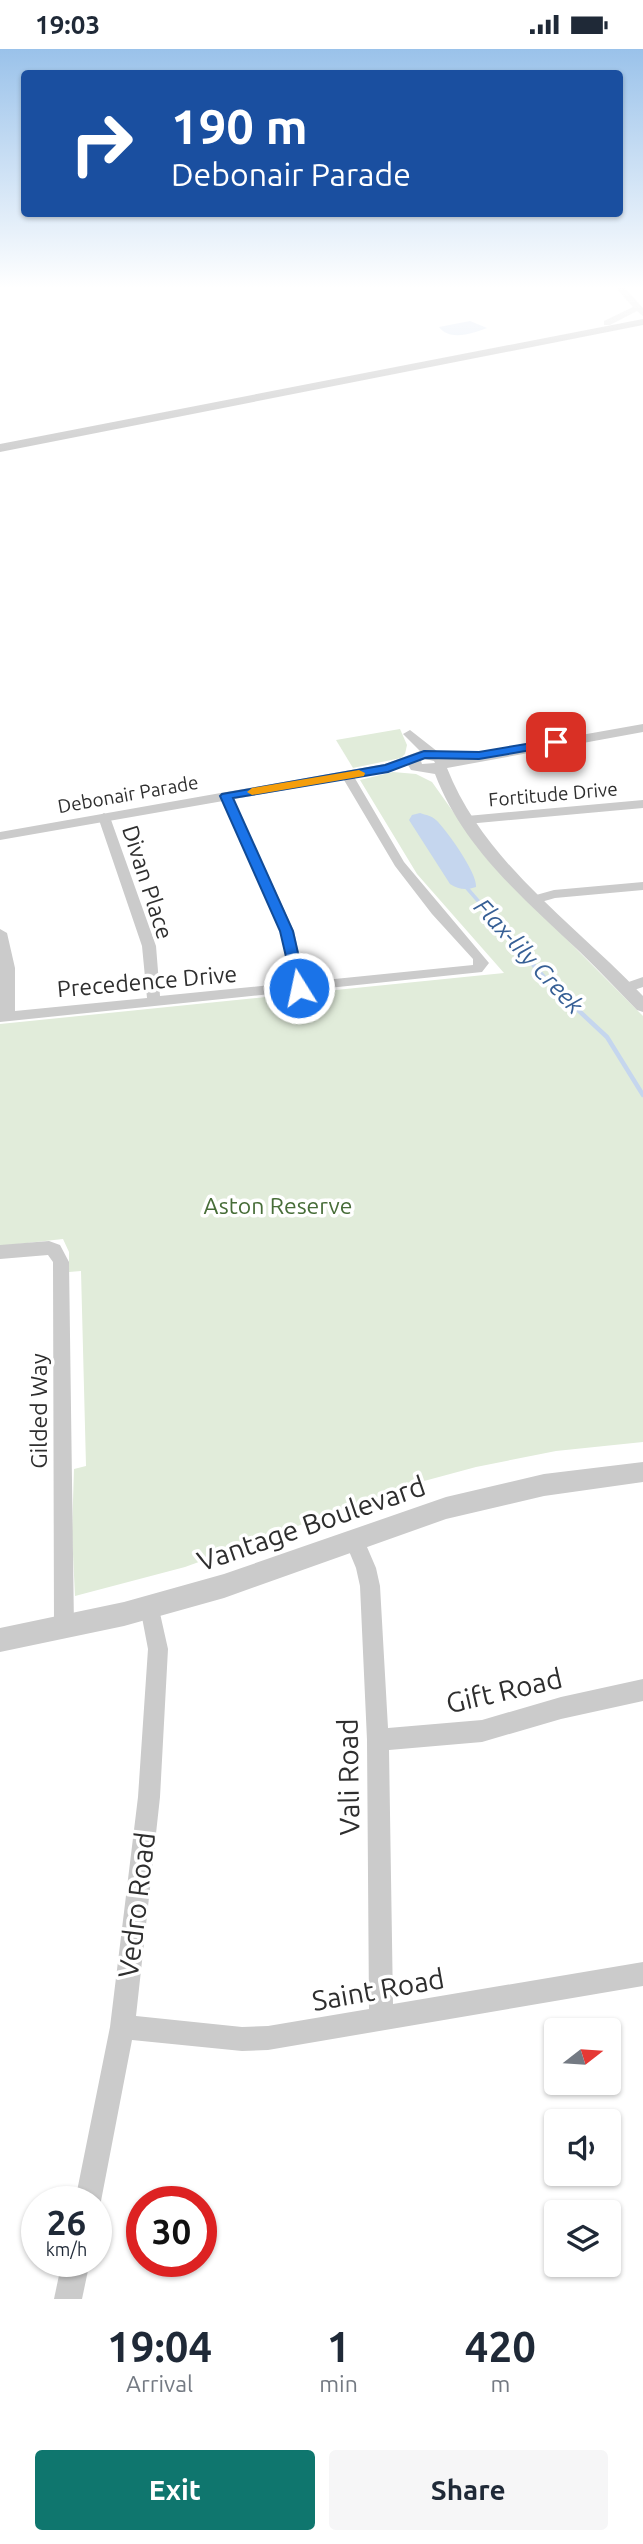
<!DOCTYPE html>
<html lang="en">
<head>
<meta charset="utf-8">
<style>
	body { margin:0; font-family:Ubuntu,sans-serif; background:#f6f6f7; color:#1f2937; height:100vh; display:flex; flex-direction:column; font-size:26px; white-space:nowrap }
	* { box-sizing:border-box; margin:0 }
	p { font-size:23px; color:#747a83 }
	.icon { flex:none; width:38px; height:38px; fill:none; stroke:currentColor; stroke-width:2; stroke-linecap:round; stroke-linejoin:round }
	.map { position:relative; height:2250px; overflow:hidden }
	.side { display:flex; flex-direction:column; background:#fff; flex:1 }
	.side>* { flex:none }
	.hud { position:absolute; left:21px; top:21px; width:602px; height:147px; border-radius:7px; box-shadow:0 2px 5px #0004; background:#1a4fa0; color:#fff; overflow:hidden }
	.needle { width:46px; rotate:73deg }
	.fabs { position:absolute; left:544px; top:1969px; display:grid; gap:14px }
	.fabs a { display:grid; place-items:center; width:77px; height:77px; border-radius:7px; background:#fff; box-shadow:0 2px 5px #0004; font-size:35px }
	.speed { position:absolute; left:21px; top:2137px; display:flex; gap:14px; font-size:35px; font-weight:700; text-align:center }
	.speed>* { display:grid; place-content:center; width:91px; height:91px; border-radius:50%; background:#fff; box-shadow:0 2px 5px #0004; line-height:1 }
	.speed small { font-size:18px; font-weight:400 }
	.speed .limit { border:10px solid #d22; background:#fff; color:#111 }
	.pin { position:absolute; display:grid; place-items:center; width:60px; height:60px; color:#fff; margin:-30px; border-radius:14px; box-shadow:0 4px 10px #0006 }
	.me { position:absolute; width:77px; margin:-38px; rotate:350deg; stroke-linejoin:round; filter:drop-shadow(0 0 5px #0008) }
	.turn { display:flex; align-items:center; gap:24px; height:147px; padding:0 35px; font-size:32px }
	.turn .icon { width:91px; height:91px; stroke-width:2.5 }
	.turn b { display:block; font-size:49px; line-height:60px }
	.eta { display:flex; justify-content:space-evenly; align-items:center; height:119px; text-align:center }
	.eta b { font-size:42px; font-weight:700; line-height:49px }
	.action { display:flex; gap:14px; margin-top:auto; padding:14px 35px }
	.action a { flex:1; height:80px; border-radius:7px; background:#0f766e; color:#fff; font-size:28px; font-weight:700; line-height:80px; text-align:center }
	.action a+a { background:#f6f6f7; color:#1f2937 }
	.status { display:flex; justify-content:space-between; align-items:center; height:49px; padding:0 35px; background:#fff; direction:ltr }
	.status svg { height:19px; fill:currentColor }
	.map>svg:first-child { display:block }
</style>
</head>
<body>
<div class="status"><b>19:03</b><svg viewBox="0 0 49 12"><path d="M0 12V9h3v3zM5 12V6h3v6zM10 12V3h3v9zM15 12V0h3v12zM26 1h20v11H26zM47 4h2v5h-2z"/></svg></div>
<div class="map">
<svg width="643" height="2250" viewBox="0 0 643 2250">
	<rect width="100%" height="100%" fill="#fff"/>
	<g fill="#e1ecda">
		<polygon points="400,680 407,696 405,705 401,709 353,719 336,691"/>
		<polygon points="393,723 416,725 432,733 486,809 643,967 643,1393 556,1402 476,1418 413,1435 185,1518 75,1547 72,1484 74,1420 86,1417 81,1222 69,1223 69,1203 63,1190 0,1197 0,975 504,924 417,825 360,731"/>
	</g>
	<g fill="#c5d6ee">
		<path d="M470,272L487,279C472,285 449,292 439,278Z"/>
		<path d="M420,764C426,766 432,767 436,771C446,780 478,825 476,838C467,841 459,841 450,835L409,771L412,766Z"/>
	</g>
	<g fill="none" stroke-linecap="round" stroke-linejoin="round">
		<polyline stroke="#c5d6ee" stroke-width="3.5" points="466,838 520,900"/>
		<polyline stroke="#c5d6ee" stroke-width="4.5" points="518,898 548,933 607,988 643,1046"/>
		<g fill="#cbcbcb" fill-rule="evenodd">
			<polygon points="347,723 353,726 404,813 489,914 482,923 0,973 0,880 7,884 15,919 15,962 147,949 142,897 98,768 104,764 110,768 156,897 160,947 291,934 280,882 220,747 226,743 232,747 294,882 305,933 473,916 473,910 432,865 395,817 341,726"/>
			<polygon points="643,751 643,759 467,775 461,771 467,767"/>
			<polygon points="643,833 643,841 555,849 534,855 528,851 529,848 554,841"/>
			<polygon points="643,928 643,938 625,944 618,939 620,936"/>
			<polygon points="49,1192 60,1196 69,1213 74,1579 71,1586 64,1589 57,1586 54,1579 53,1213 48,1206 0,1210 0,1196"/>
			<polygon points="354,1481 361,1484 376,1519 380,1537 388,1679 482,1671 561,1648 643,1630 643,1652 561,1670 482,1693 389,1701 393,1955 643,1913 643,1937 268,2001 242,2002 132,1991 101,2152 96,2162 96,2152 75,2152 110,1978 138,1748 148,1600 140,1558 143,1551 150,1548 157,1551 168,1600 160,1748 136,1967 242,1978 268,1977 369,1960 367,1691 360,1537 356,1519 344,1490 347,1484"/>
			<polygon points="62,2212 90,2212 82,2250 54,2250"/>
		</g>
		<g fill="#cbcbcb" fill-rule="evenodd">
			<polygon points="615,238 624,238 643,259 643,267 637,262 610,276 604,276 604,272 633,258"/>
			<path d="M643,675V683L447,719C485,815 574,874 643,947V963L637,961C618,942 600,922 580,903C524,850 463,799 435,725L411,721L408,716L388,723L0,791V783L385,715L420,702L403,685L410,681L447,710ZM425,710L434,712L435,714L422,715L421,712Z"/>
			<polygon points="643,1413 643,1433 544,1447 446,1470 224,1549 124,1577 0,1603 0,1579 124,1553 224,1525 446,1448 544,1425"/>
		</g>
		<polygon fill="#a6a6a6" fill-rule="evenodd" points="643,270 643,276 0,403 0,395"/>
	</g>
	<linearGradient id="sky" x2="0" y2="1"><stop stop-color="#9ac2ea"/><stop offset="0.43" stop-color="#fff"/><stop offset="1" stop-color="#fff" stop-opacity="0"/></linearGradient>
	<rect width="643" height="554" fill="url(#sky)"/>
	<polygon fill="#1a73e8" stroke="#114b97" stroke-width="2" points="556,690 560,691 560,696 479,710 425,709 388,723 233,749 293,882 306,939 299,944 294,942 280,882 220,747 222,745 385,716 424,702 479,703"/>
	<polygon fill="#f59e0b" points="359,721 365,724 364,727 252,746 247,743 252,739"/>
	<g text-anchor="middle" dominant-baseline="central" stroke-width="7" stroke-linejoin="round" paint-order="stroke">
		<g font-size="19" fill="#2e2e2e" stroke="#fff">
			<text transform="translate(128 745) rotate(-10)">Debonair Parade</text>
			<text transform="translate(553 745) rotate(-5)">Fortitude Drive</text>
		</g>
		<g font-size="23" fill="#2e2e2e" stroke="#fff">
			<text transform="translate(148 833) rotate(72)">Divan Place</text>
			<text transform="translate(147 932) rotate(-5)">Precedence Drive</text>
			<text transform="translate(38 1362) rotate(-90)">Gilded Way</text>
		</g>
		<g font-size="23" fill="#476d38" stroke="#fff">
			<text x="278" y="1156">Aston Reserve</text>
		</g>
		<g font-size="24" font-style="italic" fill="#365f95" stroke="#fff">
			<text transform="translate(529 907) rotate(47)">Flax-lily Creek</text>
		</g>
		<g font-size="28" fill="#2e2e2e" stroke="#fff">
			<text transform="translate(311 1474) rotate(-19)">Vantage Boulevard</text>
			<text transform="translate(504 1641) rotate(-13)">Gift Road</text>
			<text transform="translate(348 1728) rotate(-91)">Vali Road</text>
			<text transform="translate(136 1856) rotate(-83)">Vedro Road</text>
			<text transform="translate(378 1940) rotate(-10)">Saint Road</text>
		</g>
	</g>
</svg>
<div class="fabs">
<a><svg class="needle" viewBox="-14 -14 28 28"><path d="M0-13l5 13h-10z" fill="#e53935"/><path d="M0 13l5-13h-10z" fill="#747a83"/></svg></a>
<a><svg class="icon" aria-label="sound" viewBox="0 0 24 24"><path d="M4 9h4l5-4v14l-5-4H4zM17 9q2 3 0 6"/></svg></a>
<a><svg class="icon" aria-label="layers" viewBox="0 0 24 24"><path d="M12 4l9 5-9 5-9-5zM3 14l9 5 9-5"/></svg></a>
</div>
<div class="speed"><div>26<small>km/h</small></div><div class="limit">30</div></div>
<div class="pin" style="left:556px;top:693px;background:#d93025"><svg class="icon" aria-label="arrive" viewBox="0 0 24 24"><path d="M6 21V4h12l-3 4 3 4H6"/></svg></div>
<svg class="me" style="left:299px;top:939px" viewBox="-20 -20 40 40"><circle r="17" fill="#1a73e8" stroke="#fff" stroke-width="3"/><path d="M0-11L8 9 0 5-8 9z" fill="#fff"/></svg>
<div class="hud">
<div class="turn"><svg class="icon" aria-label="right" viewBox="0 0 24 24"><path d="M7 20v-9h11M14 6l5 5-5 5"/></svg><div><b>190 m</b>Debonair Parade</div></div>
</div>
</div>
<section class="side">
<div class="eta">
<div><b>19:04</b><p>Arrival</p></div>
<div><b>1</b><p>min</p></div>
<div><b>420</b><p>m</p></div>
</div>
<div class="action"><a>Exit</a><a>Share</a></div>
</section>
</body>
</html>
